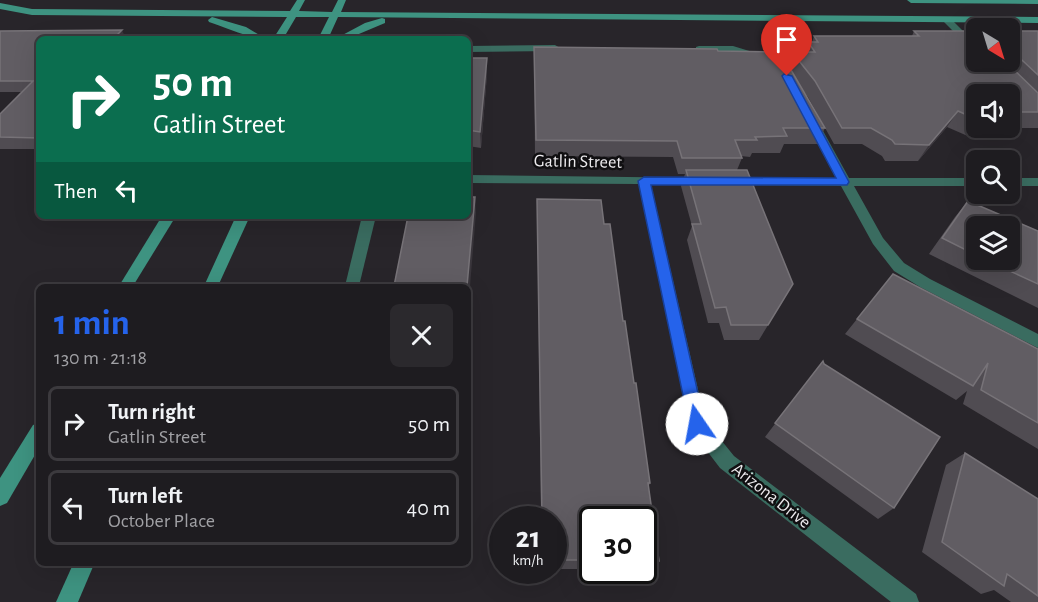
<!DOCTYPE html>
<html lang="en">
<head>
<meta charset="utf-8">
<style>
	body { margin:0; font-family:"Alegreya Sans",sans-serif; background:#2b292d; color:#f1f3f6; height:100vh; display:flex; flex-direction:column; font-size:22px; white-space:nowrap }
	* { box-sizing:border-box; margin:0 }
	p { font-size:20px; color:#a1a1a5 }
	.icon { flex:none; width:33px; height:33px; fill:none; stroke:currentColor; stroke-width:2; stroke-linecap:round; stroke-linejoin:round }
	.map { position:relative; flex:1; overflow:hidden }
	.sheet { position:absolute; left:36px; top:284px; width:435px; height:282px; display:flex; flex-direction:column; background:#1e1c20; border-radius:9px; box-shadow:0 6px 24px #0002,0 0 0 2px #3c3a3e }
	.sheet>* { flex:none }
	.guide { position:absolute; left:36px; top:36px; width:435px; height:183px; border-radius:9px; box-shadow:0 6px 24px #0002,0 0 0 2px #3c3a3e; background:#0b6e4f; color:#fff; overflow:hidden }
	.needle { width:39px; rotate:142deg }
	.fabs { position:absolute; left:966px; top:18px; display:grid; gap:12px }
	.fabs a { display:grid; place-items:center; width:54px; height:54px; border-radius:9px; background:#1e1c20; box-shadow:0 6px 24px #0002,0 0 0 2px #3c3a3e; font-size:30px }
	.speed { position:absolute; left:489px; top:506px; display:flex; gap:12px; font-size:30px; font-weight:700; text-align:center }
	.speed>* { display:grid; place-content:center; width:78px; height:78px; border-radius:50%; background:#1e1c20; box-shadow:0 6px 24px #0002,0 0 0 2px #3c3a3e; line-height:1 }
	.speed small { font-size:15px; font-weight:400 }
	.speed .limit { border:3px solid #111; border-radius:9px; background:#fff; color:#111 }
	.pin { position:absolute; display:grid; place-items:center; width:51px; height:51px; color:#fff; margin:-62px -26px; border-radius:50% 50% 50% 0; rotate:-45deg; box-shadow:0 0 6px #0007 }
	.pin .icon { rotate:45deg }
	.me { position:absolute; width:66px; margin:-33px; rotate:348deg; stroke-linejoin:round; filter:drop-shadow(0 0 4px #0008) }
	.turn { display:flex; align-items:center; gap:21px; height:126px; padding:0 18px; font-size:27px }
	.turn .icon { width:78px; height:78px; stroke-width:2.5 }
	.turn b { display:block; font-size:42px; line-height:51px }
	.then { display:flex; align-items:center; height:57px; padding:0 18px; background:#0003; gap:12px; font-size:22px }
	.round { display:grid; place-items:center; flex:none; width:63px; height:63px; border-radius:9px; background:#2b292d }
	.overview { display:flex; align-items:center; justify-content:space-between; height:102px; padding:0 18px }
	h1 { font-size:36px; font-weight:600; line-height:45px; color:#2563eb }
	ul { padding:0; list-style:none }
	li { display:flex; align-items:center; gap:18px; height:75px; margin:0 12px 9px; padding:0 6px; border:3px solid #3c3a3e; border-radius:9px }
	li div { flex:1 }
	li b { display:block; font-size:22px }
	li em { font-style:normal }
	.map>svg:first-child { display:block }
</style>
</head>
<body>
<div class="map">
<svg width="1038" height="602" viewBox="0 0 1038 602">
	<rect width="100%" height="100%" fill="#28252a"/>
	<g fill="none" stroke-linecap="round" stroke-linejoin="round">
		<g fill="#3a6c60" fill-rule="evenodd">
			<polygon points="943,17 949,17 976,44 976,52 973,51 943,21"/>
			<polygon points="468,46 555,45 560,48 555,51 468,52"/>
			<polygon points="699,46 733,46 769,57 764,60 733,52 696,51 696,47"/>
			<polygon points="811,117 817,120 849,178 976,178 976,186 854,186 883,238 904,263 930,279 1038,334 1038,348 920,287 894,271 873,244 841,186 730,185 728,182 734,178 837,178 805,120"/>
			<polygon points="468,175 708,178 710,181 708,184 704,185 651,185 705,420 734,456 916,594 919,602 891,602 720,468 691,430 639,184 468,183"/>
			<rect x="1010" y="178" width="28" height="8"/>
			<polygon points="362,216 376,216 359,286 345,286"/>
		</g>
		<g fill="#3e9381" fill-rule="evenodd">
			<polygon points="297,0 305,0 299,11 332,12 338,0 346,0 341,12 1038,17 1038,23 338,17 328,39 318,39 329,17 296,17 283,39 273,39 287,17 32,15 0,9 0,3 32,9 290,11"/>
			<polygon points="907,0 1038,0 1038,4 911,3"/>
			<path d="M212,17L246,27L266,39C251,39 225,27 209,22L208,20Z"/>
			<polygon points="382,18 385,19 385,23 347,39 335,39 365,23"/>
			<polygon points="162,216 176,216 133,286 119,286"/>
			<polygon points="236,216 250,216 218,286 204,286"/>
			<polygon points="39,423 39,448 7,503 0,506 0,478 33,425"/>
			<polygon points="74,562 95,562 78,602 56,602"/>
		</g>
	</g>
	<g fill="#504c52" fill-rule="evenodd">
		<polygon points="0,31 39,39 39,149 0,149 0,114 21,92 0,92"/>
		<path d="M914,31L976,62H1010V31H1038V128H1014L1008,136L970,137L947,127L918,161H885L882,156L862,144H834L808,97L804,92L825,128L817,144H784L780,153H752L750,157L741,156L742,158L737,170L793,284L759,340H724L719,323H708L687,240L692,226L681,186L685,174H678L673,157L535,156L534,47L718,51L787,63L792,52H805L808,42H812L814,36H912ZM976,94H1010V128H976Z"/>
		<polygon points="468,58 487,74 481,148 468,146"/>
		<polygon points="537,199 604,224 634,383 650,483 648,488 659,561 653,570 644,570 644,519 592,519 592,569 554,569 554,519 541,519"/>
		<path d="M968,201L1038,231V308L929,254L955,217ZM976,226L1010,260H976Z"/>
		<polygon points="893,274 1038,349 1038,449 963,404 967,391 956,400 845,334"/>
		<polygon points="823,361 894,508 878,519 765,437"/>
		<polygon points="965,453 1038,499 1038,602 1011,602 994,590 981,594 922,552 946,465"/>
		<polygon points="349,562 448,562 448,564"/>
	</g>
	<g fill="#39353b">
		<polygon points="122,30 126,39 113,39"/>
		<polygon points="487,58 487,74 481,148 480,132"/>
		<polygon points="958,111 947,127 918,161 929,145"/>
		<polygon points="475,197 476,213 468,311 468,286 467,286"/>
	</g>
	<g fill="#615d63" stroke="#777378" stroke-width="1.5">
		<polygon points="122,30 113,39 39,39 39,138 0,137 0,114 33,81 0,81 0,31"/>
		<polygon points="914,31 975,31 976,32 976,62 1006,62 1038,93 1038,112 1015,112 1020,120 1010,120 1010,94 976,94 976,119 958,111 929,145 895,144 892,140 871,128 842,128 815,81 792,52 815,52 808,42 818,42 814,36 919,36"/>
		<polygon points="1010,31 1038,31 1038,75 1010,49"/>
		<polygon points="534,47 717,49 718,51 773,52 787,63 825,128 783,128 787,136 755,137 757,140 735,140 742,158 682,158 677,141 536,140"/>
		<polygon points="468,58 487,58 480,132 468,130"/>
		<polygon points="686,170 747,170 793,284 768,325 731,325 726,307 715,308 692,224 701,224"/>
		<polygon points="468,197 475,197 467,286 394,286 408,216 468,216"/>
		<polygon points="537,199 601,200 604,224 610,224 623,321 625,321 634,383 636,383 650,483 648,483 659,561 644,561 644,519 592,519 592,560 554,560 554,519 542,519"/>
		<polygon points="968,201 1038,231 1038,284 986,260 1010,260 1010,226 976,226 976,255 942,238"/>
		<polygon points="893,274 1038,349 1038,423 981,390 988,363 973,386 857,319"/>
		<polygon points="823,361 824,364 940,437 894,508 775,423"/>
		<polygon points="965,453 1038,499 1038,596 1007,574 1004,586 942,542"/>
	</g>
	<polygon fill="#2563eb" stroke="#184099" stroke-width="1.5" points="784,74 792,76 849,182 847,185 651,185 705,424 703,429 697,431 692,429 689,424 638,181 644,177 836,178 782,76"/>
	<g text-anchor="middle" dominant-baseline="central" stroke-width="5" stroke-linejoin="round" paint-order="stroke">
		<g font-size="18" fill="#edebee" stroke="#100f11">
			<text transform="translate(578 162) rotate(1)">Gatlin Street</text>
			<text transform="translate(771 496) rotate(38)">Arizona Drive</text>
		</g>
	</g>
</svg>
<div class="fabs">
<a><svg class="needle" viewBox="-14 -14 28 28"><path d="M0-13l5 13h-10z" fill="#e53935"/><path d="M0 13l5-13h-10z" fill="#a1a1a5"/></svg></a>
<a><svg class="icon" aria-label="sound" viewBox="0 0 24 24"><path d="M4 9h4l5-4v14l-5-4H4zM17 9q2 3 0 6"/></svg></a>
<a><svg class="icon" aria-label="search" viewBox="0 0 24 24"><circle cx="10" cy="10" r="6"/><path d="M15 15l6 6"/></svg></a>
<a><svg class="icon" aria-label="layers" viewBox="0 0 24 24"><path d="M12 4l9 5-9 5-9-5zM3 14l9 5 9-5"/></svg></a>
</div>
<div class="speed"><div>21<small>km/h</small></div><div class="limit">30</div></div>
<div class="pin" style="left:787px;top:76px;background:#d93025"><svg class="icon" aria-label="arrive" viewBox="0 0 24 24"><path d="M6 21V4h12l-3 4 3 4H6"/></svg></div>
<svg class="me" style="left:697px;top:424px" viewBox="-20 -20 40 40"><circle r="19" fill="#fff"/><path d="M0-13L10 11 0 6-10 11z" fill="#2563eb"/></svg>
<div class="guide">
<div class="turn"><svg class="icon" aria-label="right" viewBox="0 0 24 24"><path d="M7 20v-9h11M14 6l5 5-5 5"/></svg><div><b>50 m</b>Gatlin Street</div></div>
<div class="then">Then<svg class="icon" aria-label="left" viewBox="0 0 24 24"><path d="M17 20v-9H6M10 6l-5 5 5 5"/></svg></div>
</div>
<section class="sheet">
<div class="overview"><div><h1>1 min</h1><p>130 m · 21:18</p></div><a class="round"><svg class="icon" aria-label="close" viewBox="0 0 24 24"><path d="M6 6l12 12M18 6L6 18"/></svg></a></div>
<ul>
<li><svg class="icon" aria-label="right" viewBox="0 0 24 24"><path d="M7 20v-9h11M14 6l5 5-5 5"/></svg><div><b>Turn right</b><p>Gatlin Street</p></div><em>50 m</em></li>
<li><svg class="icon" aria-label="left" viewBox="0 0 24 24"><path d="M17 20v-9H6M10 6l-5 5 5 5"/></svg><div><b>Turn left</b><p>October Place</p></div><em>40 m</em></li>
</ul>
</section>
</div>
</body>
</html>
